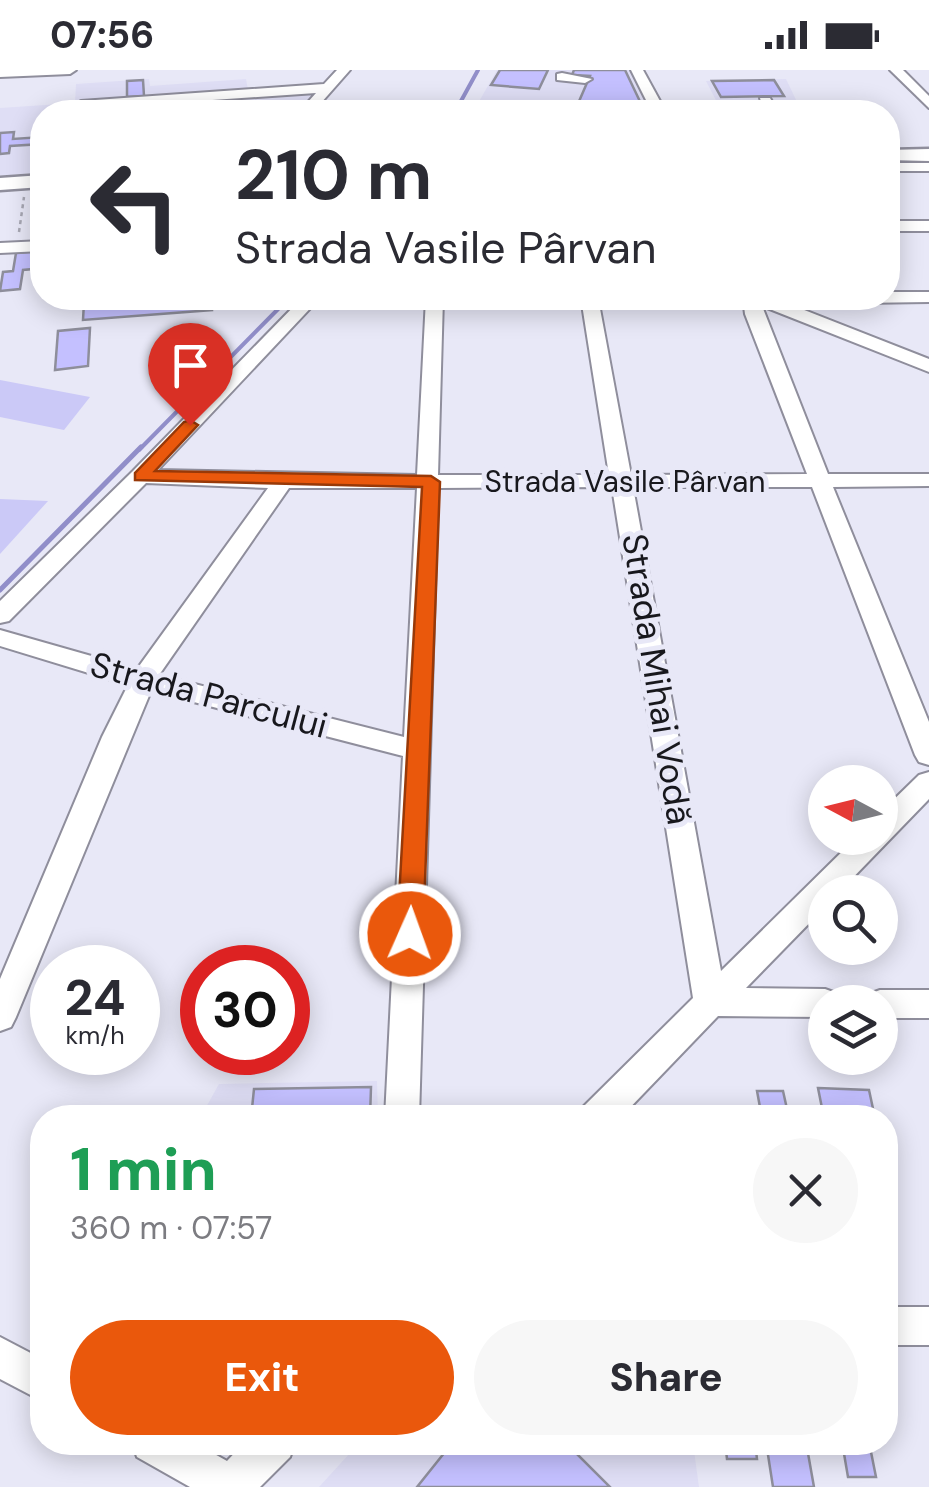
<!DOCTYPE html>
<html lang="en">
<head>
<meta charset="utf-8">
<style>
	body { margin:0; font-family:"DM Sans",sans-serif; background:#f7f7f7; color:#2b2b33; height:100vh; display:flex; flex-direction:column; font-size:38px; white-space:nowrap }
	* { box-sizing:border-box; margin:0 }
	p { font-size:32px; color:#7c7c81 }
	.icon { flex:none; width:55px; height:55px; fill:none; stroke:currentColor; stroke-width:2; stroke-linecap:round; stroke-linejoin:round }
	.map { position:relative; flex:1; overflow:hidden }
	.side { position:absolute; left:30px; top:1035px; width:868px; height:350px; display:flex; flex-direction:column; background:#fff; border-radius:40px; box-shadow:0 5px 25px #0003 }
	.side>* { flex:none }
	.hud { position:absolute; left:30px; top:30px; width:870px; height:210px; border-radius:40px; box-shadow:0 5px 25px #0003; background:#fff; color:#2b2b33; overflow:hidden }
	.needle { width:65px; rotate:277deg }
	.tools { position:absolute; left:808px; top:695px; display:grid; gap:20px }
	.tools a { display:grid; place-items:center; width:90px; height:90px; border-radius:50%; background:#fff; box-shadow:0 5px 25px #0003; font-size:50px }
	.speed { position:absolute; left:30px; top:875px; display:flex; gap:20px; font-size:50px; font-weight:700; text-align:center }
	.speed>* { display:grid; place-content:center; width:130px; height:130px; border-radius:50%; background:#fff; box-shadow:0 5px 25px #0003; line-height:1 }
	.speed small { font-size:25px; font-weight:400 }
	.speed .limit { border:15px solid #d22; background:#fff; color:#111 }
	.pin { position:absolute; display:grid; place-items:center; width:85px; height:85px; color:#fff; margin:-102px -42px; border-radius:50% 50% 50% 0; rotate:-45deg; box-shadow:0 0 10px #0007 }
	.pin .icon { rotate:45deg }
	.me { position:absolute; width:110px; margin:-55px; rotate:2deg; stroke-linejoin:round; filter:drop-shadow(0 0 8px #0008) }
	.turn { display:flex; align-items:center; gap:35px; height:210px; padding:0 40px; font-size:45px }
	.turn .icon { width:130px; height:130px; stroke-width:2.5 }
	.turn b { display:block; font-size:70px; line-height:85px }
	.round { display:grid; place-items:center; flex:none; width:105px; height:105px; border-radius:52px; background:#f7f7f7 }
	.headline { display:flex; align-items:center; justify-content:space-between; height:170px; padding:0 40px }
	h1 { font-size:60px; font-weight:800; line-height:75px; color:#1e9e55 }
	.cta { display:flex; gap:20px; margin-top:auto; padding:20px 40px }
	.cta a { flex:1; height:115px; border-radius:60px; background:#ea580c; color:#fff; font-size:40px; font-weight:800; line-height:115px; text-align:center }
	.cta a+a { background:#f7f7f7; color:#2b2b33 }
	.status { display:flex; justify-content:space-between; align-items:center; height:70px; padding:0 50px; background:#fff; direction:ltr }
	.status svg { height:28px; fill:currentColor }
	.map>svg:first-child { display:block }
</style>
</head>
<body>
<div class="status"><b>07:56</b><svg viewBox="0 0 49 12"><path d="M0 12V9h3v3zM5 12V6h3v6zM10 12V3h3v9zM15 12V0h3v12zM26 1h20v11H26zM47 4h2v5h-2z"/></svg></div>
<div class="map">
<svg width="929" height="1417" viewBox="0 0 929 1417">
	<rect width="100%" height="100%" fill="#e8e8f7"/>
	<g fill="#dfdef5">
		<polygon points="497,0 644,0 664,42 473,42"/>
		<polygon points="149,9 150,16 246,9 248,20 327,15 303,42 42,42 42,102 0,106 0,38 75,33 76,14"/>
		<polygon points="786,9 799,36 791,37 788,42 722,42 706,11"/>
		<polygon points="377,1011 378,1047 200,1048 219,1014"/>
		<polygon points="360,1372 693,1373 699,1417 319,1417"/>
	</g>
	<g fill="#cbc9f7">
		<polygon points="0,310 90,327 64,360 0,347"/>
		<polygon points="0,429 48,431 0,484"/>
	</g>
	<g fill="none" stroke-linecap="round" stroke-linejoin="round">
		<g stroke="#918ec9" stroke-width="4">
			<polyline points="455,42 478,0"/>
			<polyline points="139,380 289,228"/>
		</g>
		<polyline stroke="#918ec9" stroke-width="5" points="0,520 141,377"/>
	</g>
	<g fill="#c4c0ff" stroke="#8e8e9b" stroke-width="2.5">
		<polygon points="500,0 548,0 539,19 491,15"/>
		<polygon points="574,0 625,0 645,42 577,36 590,6 572,5"/>
		<polygon points="143,10 144,26 127,27 127,11"/>
		<polygon points="774,10 784,26 721,27 712,11"/>
		<polygon points="14,62 13,69 42,67 42,74 10,76 9,83 0,84 0,63"/>
		<polygon points="36,181 33,199 23,200 20,219 0,221 3,202 13,201 16,183"/>
		<polygon points="139,228 211,228 212,240 83,250 84,232"/>
		<polygon points="90,258 88,296 55,300 58,261"/>
		<polygon points="371,1017 370,1048 251,1048 254,1019"/>
		<polygon points="818,1018 869,1020 875,1048 824,1048"/>
		<polygon points="757,1021 783,1021 789,1048 762,1048"/>
		<polygon points="453,1372 565,1372 610,1417 417,1417"/>
		<polygon points="725,1372 755,1372 757,1389 727,1389"/>
		<polygon points="766,1372 806,1372 814,1417 773,1417"/>
		<polygon points="842,1372 869,1372 876,1407 848,1407"/>
	</g>
	<g fill="none" stroke-linecap="round" stroke-linejoin="round">
		<defs>
			<g id="minor">
				<polygon points="0,0 76,0 70,4 0,7"/>
				<polygon points="337,0 350,0 313,42 299,42 316,23 81,39 74,35 81,31 324,14"/>
				<polygon points="631,0 643,0 666,42 652,42"/>
				<polygon points="890,0 903,0 929,26 929,38"/>
				<polygon points="562,3 592,9 585,13 557,10 557,4"/>
				<polygon points="760,28 770,28 778,42 764,42"/>
				<rect x="888" y="93" width="41" height="8"/>
				<rect x="888" y="151" width="41" height="10"/>
				<polygon points="42,171 42,181 0,183 0,173"/>
				<path d="M888,222H929V232L789,234L929,289V302L762,236L828,404H929V416L833,417L929,652V695L919,692L915,685L812,417H633L721,901L856,768H880V743L919,705L929,702V729L839,822H825V837L746,918L825,919L836,923L841,932H825V947L718,946L620,1048H579L584,1036L693,928L612,417L438,418L419,1048H385L403,686L151,621L16,947L11,957L0,961V909L102,667L128,615L0,576V560L137,599L268,418L146,413L9,551L0,553V531L133,401L302,228H320L158,400L417,405L426,228H443L438,405H609L581,228H598L631,405L807,404L745,244L743,228H888ZM289,418H417L404,667L159,605Z"/>
				<polygon points="880,920 929,920 929,948 880,948 880,932 865,932 869,924"/>
				<rect x="885" y="1237" width="44" height="38"/>
				<polygon points="0,1267 42,1289 42,1331 0,1309"/>
				<polygon points="132,1372 193,1372 227,1391 245,1372 295,1372 290,1387 260,1417 190,1417 137,1387"/>
			</g>
			<g id="major">
				<polygon points="929,79 929,91 888,90 888,80"/>
				<polygon points="42,105 42,117 0,120 0,108"/>
			</g>
		</defs>
		<use href="#minor" stroke="#8f8e9c" stroke-width="4"/>
		<use href="#major" stroke="#8f8e9c" stroke-width="5"/>
		<polyline stroke="#a7a7b3" stroke-width="2.5" stroke-dasharray="4 4" stroke-linecap="butt" points="19,162 24,127"/>
		<use href="#minor" fill="#fff" fill-rule="evenodd"/>
		<use href="#major" fill="#fff" fill-rule="evenodd"/>
	</g>
	<polygon fill="#ea580c" stroke="#983908" stroke-width="2.5" points="190,350 198,355 155,401 431,406 440,412 423,864 419,871 410,874 401,871 397,864 422,417 135,410 135,403 184,352"/>
	<g text-anchor="middle" dominant-baseline="central" stroke-width="10" stroke-linejoin="round" paint-order="stroke">
		<g font-size="30" fill="#18181d" stroke="#e8e8f7">
			<text x="625" y="411">Strada Vasile Pârvan</text>
		</g>
		<g font-size="35" fill="#18181d" stroke="#e8e8f7">
			<text transform="translate(657 609) rotate(81)">Strada Mihai Vodă</text>
			<text transform="translate(209 625) rotate(15)">Strada Parcului</text>
		</g>
	</g>
</svg>
<div class="tools">
<a><svg class="needle" viewBox="-14 -14 28 28"><path d="M0-13l5 13h-10z" fill="#e53935"/><path d="M0 13l5-13h-10z" fill="#7c7c81"/></svg></a>
<a><svg class="icon" aria-label="search" viewBox="0 0 24 24"><circle cx="10" cy="10" r="6"/><path d="M15 15l6 6"/></svg></a>
<a><svg class="icon" aria-label="layers" viewBox="0 0 24 24"><path d="M12 4l9 5-9 5-9-5zM3 14l9 5 9-5"/></svg></a>
</div>
<div class="speed"><div>24<small>km/h</small></div><div class="limit">30</div></div>
<div class="pin" style="left:190px;top:355px;background:#d93025"><svg class="icon" aria-label="arrive" viewBox="0 0 24 24"><path d="M6 21V4h12l-3 4 3 4H6"/></svg></div>
<svg class="me" style="left:410px;top:864px" viewBox="-20 -20 40 40"><circle r="17" fill="#ea580c" stroke="#fff" stroke-width="3"/><path d="M0-11L8 9 0 5-8 9z" fill="#fff"/></svg>
<div class="hud">
<div class="turn"><svg class="icon" aria-label="left" viewBox="0 0 24 24"><path d="M17 20v-9H6M10 6l-5 5 5 5"/></svg><div><b>210 m</b>Strada Vasile Pârvan</div></div>
</div>
<section class="side">
<div class="headline"><div><h1>1 min</h1><p>360 m · 07:57</p></div><a class="round"><svg class="icon" aria-label="close" viewBox="0 0 24 24"><path d="M6 6l12 12M18 6L6 18"/></svg></a></div>
<div class="cta"><a>Exit</a><a>Share</a></div>
</section>
</div>
</body>
</html>
